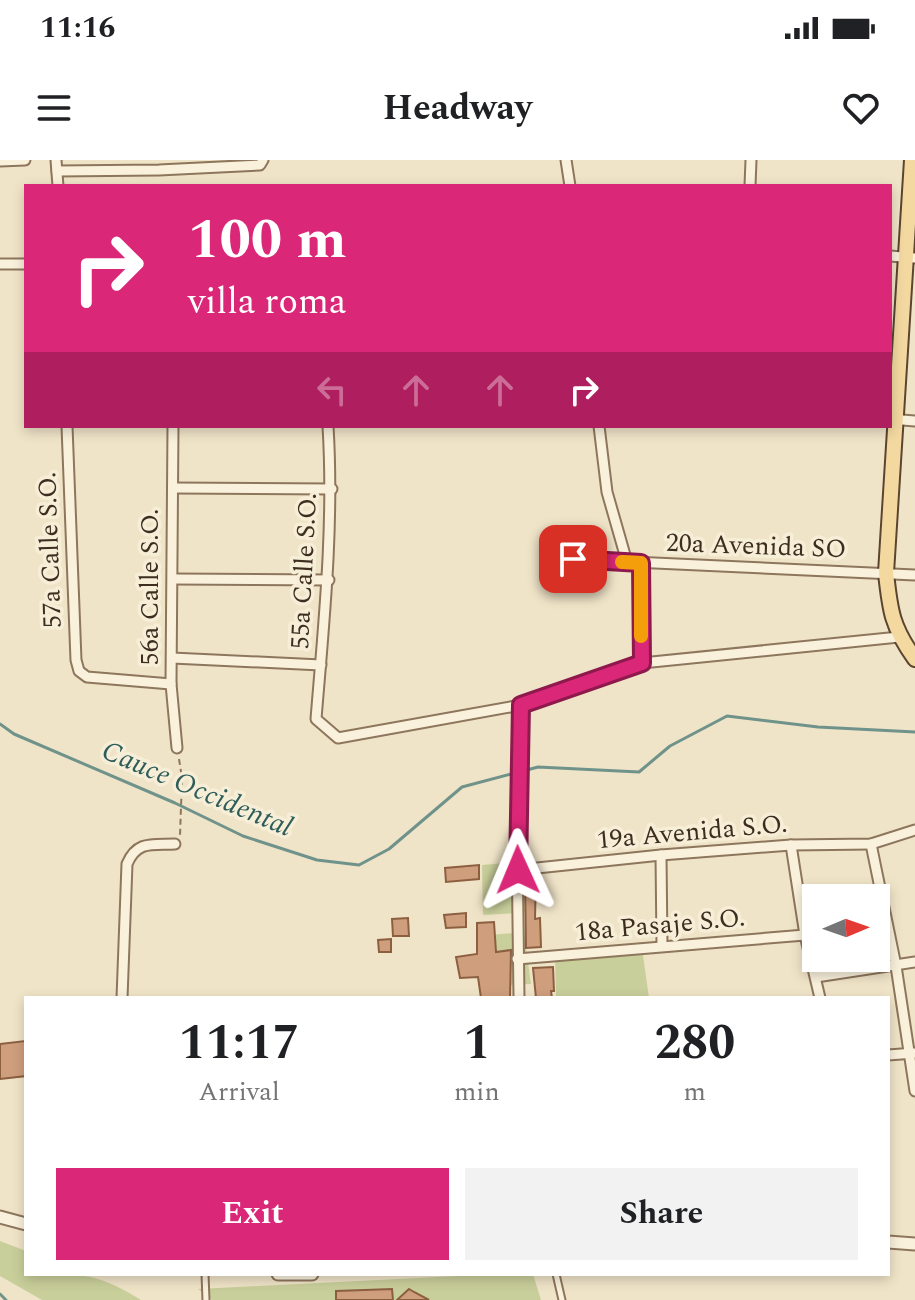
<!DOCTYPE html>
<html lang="en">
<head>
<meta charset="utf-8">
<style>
	body { margin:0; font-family:Spectral,serif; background:#f2f2f2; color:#202124; height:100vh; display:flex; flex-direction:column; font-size:30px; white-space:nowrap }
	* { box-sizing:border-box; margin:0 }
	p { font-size:26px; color:#757577 }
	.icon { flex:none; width:44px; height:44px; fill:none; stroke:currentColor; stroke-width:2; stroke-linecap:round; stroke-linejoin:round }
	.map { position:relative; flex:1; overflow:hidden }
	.side { position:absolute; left:24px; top:836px; width:866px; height:280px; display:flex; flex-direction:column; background:#fff; border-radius:0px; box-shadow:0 4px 12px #0003 }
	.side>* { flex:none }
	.hud { position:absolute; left:24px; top:24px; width:868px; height:244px; border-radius:0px; box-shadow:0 4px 12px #0003; background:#db2777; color:#fff; overflow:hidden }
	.needle { width:52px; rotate:88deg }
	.buttons { position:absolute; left:802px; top:724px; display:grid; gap:16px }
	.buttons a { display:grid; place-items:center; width:88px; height:88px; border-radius:0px; background:#fff; box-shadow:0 4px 12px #0003; font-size:40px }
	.pin { position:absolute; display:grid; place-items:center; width:68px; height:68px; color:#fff; margin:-34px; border-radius:16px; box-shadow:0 4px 12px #0006 }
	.me { position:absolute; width:88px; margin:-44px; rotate:359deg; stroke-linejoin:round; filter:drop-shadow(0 0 6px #0008) }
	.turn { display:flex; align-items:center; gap:28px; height:168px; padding:0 32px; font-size:36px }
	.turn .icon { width:104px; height:104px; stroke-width:2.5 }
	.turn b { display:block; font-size:56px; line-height:68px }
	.lanes { display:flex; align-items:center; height:76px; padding:0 32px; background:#0003; justify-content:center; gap:40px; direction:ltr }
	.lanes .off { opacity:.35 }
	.eta { display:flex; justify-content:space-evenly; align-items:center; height:136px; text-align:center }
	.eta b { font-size:48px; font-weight:700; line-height:56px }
	.primary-button { display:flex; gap:16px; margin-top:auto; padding:16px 32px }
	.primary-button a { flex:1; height:92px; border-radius:0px; background:#db2777; color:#fff; font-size:32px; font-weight:700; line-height:92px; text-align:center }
	.primary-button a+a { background:#f2f2f2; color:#202124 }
	.status { display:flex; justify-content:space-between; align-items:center; height:56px; padding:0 40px; background:#fff; direction:ltr }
	.status svg { height:22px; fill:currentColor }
	header { display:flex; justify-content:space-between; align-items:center; height:104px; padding:0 32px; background:#fff; font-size:36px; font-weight:700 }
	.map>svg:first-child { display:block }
</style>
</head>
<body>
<div class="status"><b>11:16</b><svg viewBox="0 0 49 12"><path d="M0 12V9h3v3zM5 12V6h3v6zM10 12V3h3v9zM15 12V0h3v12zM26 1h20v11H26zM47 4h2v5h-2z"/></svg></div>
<header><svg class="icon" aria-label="menu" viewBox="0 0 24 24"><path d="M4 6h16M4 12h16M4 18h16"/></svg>Headway<svg class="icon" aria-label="heart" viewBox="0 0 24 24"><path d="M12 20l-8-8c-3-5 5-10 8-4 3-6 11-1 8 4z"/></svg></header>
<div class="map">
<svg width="915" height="1140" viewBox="0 0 915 1140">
	<rect width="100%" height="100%" fill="#f0e4c8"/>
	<g fill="#c9cf9b">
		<polygon points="528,701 536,752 483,755 482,705"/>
		<polygon points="524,772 531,824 479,827 478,776"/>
		<polygon points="642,788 649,838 556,838 555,795"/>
		<path d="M0,1081L26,1091V1114C78,1114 95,1111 141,1140H42L0,1116Z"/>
		<polygon points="498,1114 533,1114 541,1140 212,1140 198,1129"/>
	</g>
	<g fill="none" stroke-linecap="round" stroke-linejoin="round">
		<g stroke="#6f938a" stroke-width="3">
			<polyline points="0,564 14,574 175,643 243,676 317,700 359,705 389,689 462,627 515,613"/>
			<polyline points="523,611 538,607 639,612 670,586 727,556 818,567 915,572"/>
			<polyline points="0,1134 6,1140"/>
		</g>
	</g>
	<g fill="#cf9f7d" stroke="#8d5f41" stroke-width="2">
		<polygon points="479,705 479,719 446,722 445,708"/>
		<polygon points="536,716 535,759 540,758 541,787 526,788 525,717"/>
		<polygon points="466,753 466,767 446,768 444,755"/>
		<polygon points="408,758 409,776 393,776 392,759"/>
		<polygon points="494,762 496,792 511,790 510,838 481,838 478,817 460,818 456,797 477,794 477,763"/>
		<polygon points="391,779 391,792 379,792 378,780"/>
		<polygon points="553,807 554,831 551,831 552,838 536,838 533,808"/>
		<polygon points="25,881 26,916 0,919 0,884"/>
		<polygon points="392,1129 393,1140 336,1140 336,1131"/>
		<polygon points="409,1129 414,1132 429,1140 397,1140"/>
	</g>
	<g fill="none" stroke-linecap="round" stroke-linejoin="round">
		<defs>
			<g id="service">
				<polyline points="205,1114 206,1140"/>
				<polyline points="556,1114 562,1140"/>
			</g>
			<g id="minor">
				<polyline points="56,0 58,26"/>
				<polyline points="566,0 570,26"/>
				<polyline points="0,1 25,0"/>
				<polyline points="57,11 159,10 260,5 263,0"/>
				<polyline points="750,26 751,0"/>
				<polyline points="890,96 915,98"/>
				<polyline points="0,104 26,104"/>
				<polyline points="890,259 915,261"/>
				<polyline points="67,266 76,500 79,511 87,517 171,524"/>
				<polyline points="173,266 171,524 177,588"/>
				<path d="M328,266C334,365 324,461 316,559L338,578L521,545L642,503"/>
				<polyline points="599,266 607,332 627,402"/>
				<polyline points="173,328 332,329"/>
				<polyline points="546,398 915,415"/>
				<polyline points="641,403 642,503 899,477"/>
				<polyline points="173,419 329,420"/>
				<polyline points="172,498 321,505"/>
				<polyline points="871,684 896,806 915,931"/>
				<polyline points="791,685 805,775 820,838"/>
				<polyline points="661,695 662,786"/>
				<polyline points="518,710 661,695 791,685 871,684 915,670"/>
				<polyline points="517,799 805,775"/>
				<polyline points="816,817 915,802"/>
				<path d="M122,838L127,704C137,680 153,685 175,684"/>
				<polyline points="519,838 517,684 521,545"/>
				<polyline points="888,895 915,893"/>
			</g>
			<g id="tertiary">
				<polyline points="0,1057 26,1064"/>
				<polyline points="888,1082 915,1084"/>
				<polyline points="278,1114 312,1114"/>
			</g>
			<path id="primary" d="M912,0L886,413C890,451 892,467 915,499"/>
		</defs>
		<use href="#service" stroke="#8d765c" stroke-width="9"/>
		<use href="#minor" stroke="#8d765c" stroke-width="13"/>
		<use href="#tertiary" stroke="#8d765c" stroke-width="15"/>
		<use href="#primary" stroke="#5b4430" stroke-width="18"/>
		<polyline stroke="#8d765c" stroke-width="2" stroke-dasharray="6 4" stroke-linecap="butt" points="179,599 182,618 180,676"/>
		<use href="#service" stroke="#faf1dc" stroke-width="5"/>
		<use href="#minor" stroke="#faf1dc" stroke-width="9"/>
		<use href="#tertiary" stroke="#faf1dc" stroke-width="11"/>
		<use href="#primary" stroke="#f3d9a0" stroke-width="14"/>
	</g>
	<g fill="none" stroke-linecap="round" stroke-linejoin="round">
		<defs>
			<polyline id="route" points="518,710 521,545 642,503 641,403 573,399"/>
		</defs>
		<use href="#route" stroke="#8e194d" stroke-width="20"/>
		<use href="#route" stroke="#db2777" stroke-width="14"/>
		<polyline stroke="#f59e0b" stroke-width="14" points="622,402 641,403 641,476"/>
	</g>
	<g text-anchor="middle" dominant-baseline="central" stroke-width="7" stroke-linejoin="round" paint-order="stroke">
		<g font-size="26" fill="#3d2e20" stroke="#f7eed8">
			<text transform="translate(756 386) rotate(2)">20a Avenida SO</text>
			<text transform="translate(50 390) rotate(-92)">57a Calle S.O.</text>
			<text transform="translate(304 411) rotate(-87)">55a Calle S.O.</text>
			<text transform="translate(150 427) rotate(-90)">56a Calle S.O.</text>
			<text transform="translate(692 672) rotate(-5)">19a Avenida S.O.</text>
			<text transform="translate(660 765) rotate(-5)">18a Pasaje S.O.</text>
		</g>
		<g font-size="28" font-style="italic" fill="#2f5d5a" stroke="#f7eed8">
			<text transform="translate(197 629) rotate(23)">Cauce Occidental</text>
		</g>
	</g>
</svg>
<div class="buttons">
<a><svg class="needle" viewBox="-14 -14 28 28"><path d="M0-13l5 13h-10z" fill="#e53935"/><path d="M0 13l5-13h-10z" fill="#757577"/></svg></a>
</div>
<div class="pin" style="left:573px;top:399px;background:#d93025"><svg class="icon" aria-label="arrive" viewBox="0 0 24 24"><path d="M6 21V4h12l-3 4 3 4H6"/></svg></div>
<svg class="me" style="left:518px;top:710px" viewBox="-20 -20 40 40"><path d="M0-17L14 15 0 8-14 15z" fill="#db2777" stroke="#fff" stroke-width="4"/></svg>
<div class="hud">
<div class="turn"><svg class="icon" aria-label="right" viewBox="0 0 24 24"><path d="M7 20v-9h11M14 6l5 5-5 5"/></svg><div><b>100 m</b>villa roma</div></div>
<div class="lanes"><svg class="icon off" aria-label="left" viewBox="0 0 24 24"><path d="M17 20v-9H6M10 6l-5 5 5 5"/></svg><svg class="icon off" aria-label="ahead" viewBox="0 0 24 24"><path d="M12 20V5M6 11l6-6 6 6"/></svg><svg class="icon off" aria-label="ahead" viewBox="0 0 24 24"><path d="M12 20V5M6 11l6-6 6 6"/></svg><svg class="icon" aria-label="right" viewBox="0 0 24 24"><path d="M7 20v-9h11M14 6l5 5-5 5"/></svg></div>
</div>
<section class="side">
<div class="eta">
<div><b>11:17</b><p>Arrival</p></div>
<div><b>1</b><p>min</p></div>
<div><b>280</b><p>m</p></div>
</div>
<div class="primary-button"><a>Exit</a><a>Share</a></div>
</section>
</div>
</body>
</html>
